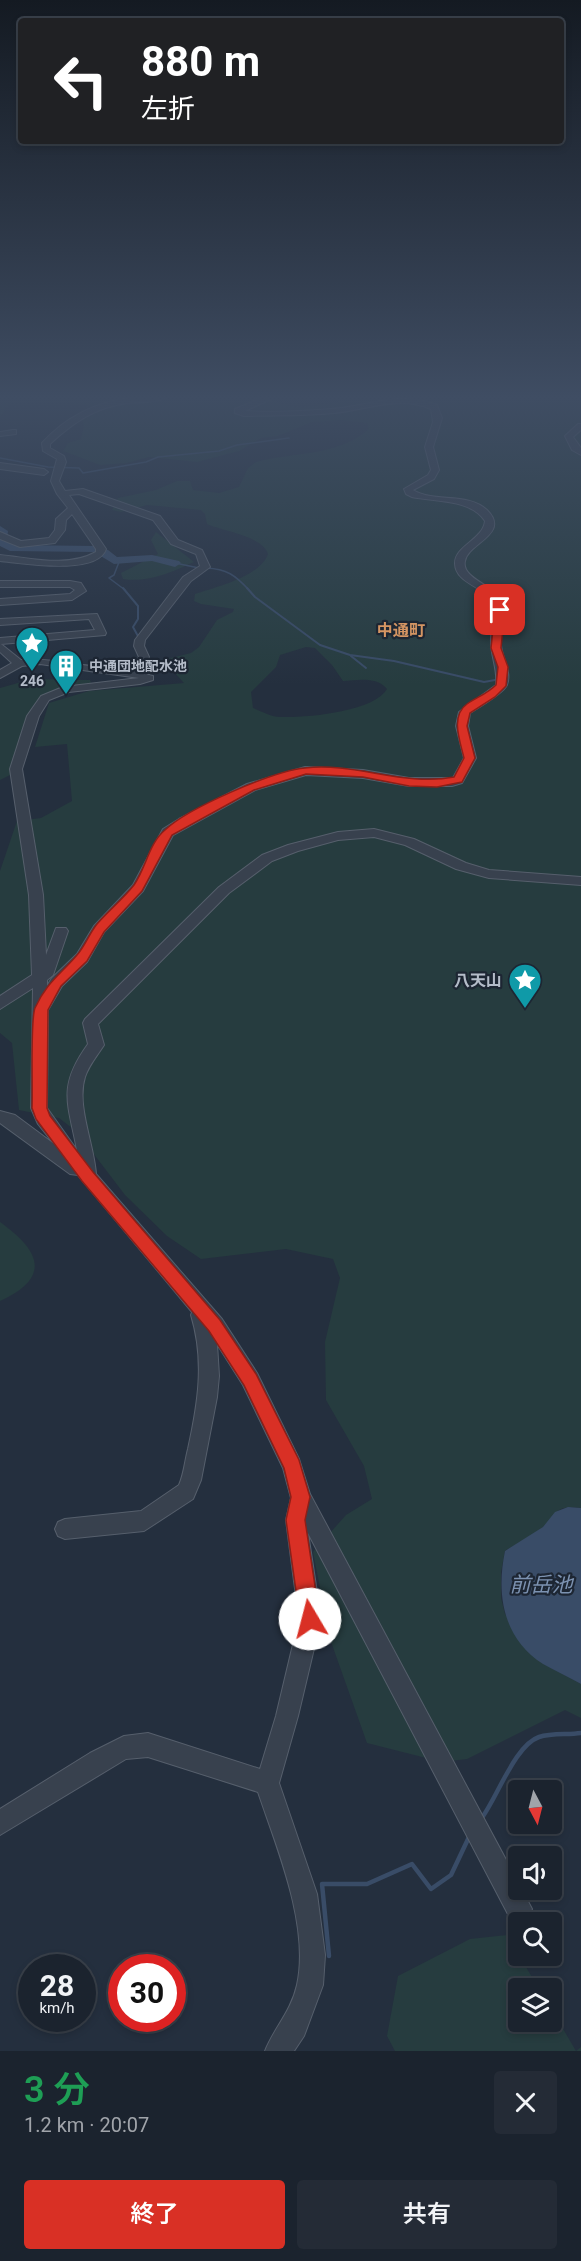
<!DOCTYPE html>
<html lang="ja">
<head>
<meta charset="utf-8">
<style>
	body { margin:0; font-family:Roboto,"Noto Sans JP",sans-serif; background:#242b36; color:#f1f3f6; height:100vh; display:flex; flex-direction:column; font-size:22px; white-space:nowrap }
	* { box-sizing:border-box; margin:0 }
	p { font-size:20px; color:#a0a4aa }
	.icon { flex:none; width:33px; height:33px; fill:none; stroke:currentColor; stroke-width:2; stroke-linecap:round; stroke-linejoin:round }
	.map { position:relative; height:2051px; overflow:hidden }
	.drawer { display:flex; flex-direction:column; background:#1b232e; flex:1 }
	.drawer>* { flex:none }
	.banner { position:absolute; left:18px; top:18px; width:546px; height:126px; border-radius:6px; box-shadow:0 3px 9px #0003,0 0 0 2px #39404a; background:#202124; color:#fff; overflow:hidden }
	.needle { width:39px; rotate:173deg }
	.tools { position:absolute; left:508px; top:1780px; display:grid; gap:12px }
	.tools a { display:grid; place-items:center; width:54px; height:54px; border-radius:6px; background:#1b232e; box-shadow:0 3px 9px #0003,0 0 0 2px #39404a; font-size:30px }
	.speed { position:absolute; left:18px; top:1954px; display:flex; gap:12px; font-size:30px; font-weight:700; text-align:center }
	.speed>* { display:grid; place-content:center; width:78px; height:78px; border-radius:50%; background:#1b232e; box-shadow:0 3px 9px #0003,0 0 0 2px #39404a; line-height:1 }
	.speed small { font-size:15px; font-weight:400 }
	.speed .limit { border:9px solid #d22; background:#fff; color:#111 }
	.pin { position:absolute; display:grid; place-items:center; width:51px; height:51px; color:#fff; margin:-26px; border-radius:12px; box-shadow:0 3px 9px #0006 }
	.me { position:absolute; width:66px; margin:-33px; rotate:352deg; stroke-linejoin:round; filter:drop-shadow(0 0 4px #0008) }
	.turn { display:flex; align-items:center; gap:21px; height:126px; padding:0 24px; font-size:27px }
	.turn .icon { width:78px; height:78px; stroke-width:2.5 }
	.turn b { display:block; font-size:42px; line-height:51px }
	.round { display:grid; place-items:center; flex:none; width:63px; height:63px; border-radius:6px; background:#242b36 }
	.headline { display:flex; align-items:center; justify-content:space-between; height:102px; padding:0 24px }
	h1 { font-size:36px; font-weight:600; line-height:45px; color:#1e9e55 }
	.button { display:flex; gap:12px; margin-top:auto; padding:12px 24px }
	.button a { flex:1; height:69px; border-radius:6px; background:#d93025; color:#fff; font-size:24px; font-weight:600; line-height:69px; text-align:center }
	.button a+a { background:#242b36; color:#f1f3f6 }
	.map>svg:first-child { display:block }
</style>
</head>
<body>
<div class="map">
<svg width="581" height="2051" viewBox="0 0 581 2051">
	<rect width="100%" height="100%" fill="#242f3e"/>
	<g fill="#263c3f" fill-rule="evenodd">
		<path d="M19,398H141L163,400L187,398H273C285,414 333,404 350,398H581V1508C552,1505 559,1514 542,1528C532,1537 517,1543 505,1551L501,1572V1598L505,1614L542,1663L581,1684V1718L565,1710L467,1759L442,1762L367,1743L330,1639L313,1552L346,1515L372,1499L364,1466L326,1400L325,1342L340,1278L333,1259L286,1249L201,1259L167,1236L125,1195L77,1132L59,1118L19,1110L12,1043L0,1033V871L17,821L41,818L72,801L67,744L35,747L49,703L89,691L184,683L163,660L191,653L199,647L217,620L233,612L234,609L201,604L194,601L195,594C216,587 261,576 268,554C263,536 222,531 207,524L205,514L201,510L147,505L121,512L112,510L118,498L156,490L177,481H190L193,490L219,493L239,487L248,468L256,462C293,452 339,456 369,429L367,423L342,420L312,422L278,436L261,438L239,451L197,462L149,457L127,463L100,465L63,451L68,443L81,439L84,425L81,415L90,406C63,401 36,404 9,403L0,417V399ZM306,647L315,648L332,665L343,681C357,680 377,676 387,689C374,712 305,718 280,717C272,717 261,711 253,708L251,692L276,667L280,655Z"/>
		<path d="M156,532L194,562C172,572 148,583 123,579L121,573L158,554L151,540Z"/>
		<polygon points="32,679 90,680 92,686 67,689 45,698 16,772 0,780 0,688"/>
		<path d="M0,1222C39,1250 53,1277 0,1301Z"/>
		<polygon points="507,1935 539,1989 519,1989 519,2022 552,2022 552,2010 576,2051 581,2047 581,2051 395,2051 387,2036 398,1976 470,1939"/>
	</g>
	<path fill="#394c67" d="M568,1507L581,1508V1684C569,1677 555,1671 543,1664C503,1638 496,1595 505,1551L543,1527L555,1512Z"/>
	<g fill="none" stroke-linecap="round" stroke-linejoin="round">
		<g stroke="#394c67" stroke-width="1.5">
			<polyline points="0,458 48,467 79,468 83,473 146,462 158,457 219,451 237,445 289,438"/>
			<polyline points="119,562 114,575 109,578 125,590"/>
			<polyline points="175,563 199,568"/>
			<path d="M206,568C227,569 235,575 249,590"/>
		</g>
		<g stroke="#394c67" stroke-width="2">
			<polyline points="123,588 138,606 138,619 133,627 139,638"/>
			<polyline points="247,588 255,597 320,645 350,655 394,661 484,682 495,680"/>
			<polyline points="351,656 366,668"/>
		</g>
		<g stroke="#394c67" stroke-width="4.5">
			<path d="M481,1819C497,1798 515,1745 539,1737C552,1733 568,1735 581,1733"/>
			<polyline points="329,1956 322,1884 367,1884 412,1864 431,1889 451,1875 469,1837"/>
		</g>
		<polygon fill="#394c67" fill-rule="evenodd" points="0,526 8,531 7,540 13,545 95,546 108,550 117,557 152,555 179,561 181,563 175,567 152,561 114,564 94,552 10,551 0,546"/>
		<defs>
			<g id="minor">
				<path d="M130,398H165C155,404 140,401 128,403C96,407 74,422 50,444V448L64,456L66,462L59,481L65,491L83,489L160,516L178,540L202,550L210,567L191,581L145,640L144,646L149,657L144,667L134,671L153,676V680L140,684L69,692L49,700L39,716L22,769L43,895L46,955L56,928H66L68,931L53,975L47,980V986L52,978L77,954L94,926L133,885L163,829L179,819L247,784L305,767L363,770L409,778H453L464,758L456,726L459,712L496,685C498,668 490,655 491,639C491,627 497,615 492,603C485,586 456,584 455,564C454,546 483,540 485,521C471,499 435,502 412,497L406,494L404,489L428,475L431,470L425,447L433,422L431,409C398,395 367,410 334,413C304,416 274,415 244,416L235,413V409L262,398H273L245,411C276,413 310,411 342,408C375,403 404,392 437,405L442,418L433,447L439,470L434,479L413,490C434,503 468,492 487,510C511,534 468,543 465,561C461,577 491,585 498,596C510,612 500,627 501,645C502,658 512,672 507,685C504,693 478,708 470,713L468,726L476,758L462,783L452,786H409L363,778L306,775L255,790L173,835L143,891L104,932L87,962L62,986L48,1010L47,1108L77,1150C68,1103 57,1087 88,1044L83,1023L85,1019L219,887L262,855L288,845L338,832L374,829L414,839L466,863L489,870L581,877V885L489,878L456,869L405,845L374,837L338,840L298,851L272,861L229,893L98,1024L104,1045C97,1056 89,1065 85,1077C76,1105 94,1144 96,1174L222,1319L257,1373L299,1459L310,1494L519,1884V1890H522L532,1909L528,1918L519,1922L510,1918L308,1533L321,1619L298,1716L279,1783L317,1894L325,1955L323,1985L304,2036L294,2051H265C274,2028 291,2012 297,1985C310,1926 277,1848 258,1792L148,1757L126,1759L0,1835V1809L90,1753L124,1736L148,1733L260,1769L276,1716L299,1619L286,1520L291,1498L283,1468L243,1385L217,1344L219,1376L217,1397L201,1480L193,1499L144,1531L65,1539L58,1536L55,1529L58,1522L65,1519L141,1511L179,1485C184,1474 185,1460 188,1449C198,1403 205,1361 191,1315L192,1312L78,1175L70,1174L0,1123V1111L15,1115L54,1144L38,1124L31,1108L33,988L0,1009V996L32,975L29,895L10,769L27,716L41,696L63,687L139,678L40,664L22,666L0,678V670L12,663L0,652V638L95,630L89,619L0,625V619L97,614L106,633L105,635L1,644L21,660C59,656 100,675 136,663L139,657L134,646L135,640L183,577L200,566L196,554L171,544L153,520L79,494L69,495L106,549C97,576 22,563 0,561V555C31,558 67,568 96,552V549L72,514L66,520L65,530L55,543L20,547L0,539V532L21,541L49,538L55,530L56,519L68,508L57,494L51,481L57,459L43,451L42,443C66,417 95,402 130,398Z"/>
				<polygon points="578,424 581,424 581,430 573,437 581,448 581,455 572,450 565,436"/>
				<polygon points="13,430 16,430 16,434 0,436 0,432"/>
				<polygon points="0,463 44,469 48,472 44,475 0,469"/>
				<polygon points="0,581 70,581 81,583 86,591 72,600 0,605 0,599 70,594 75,590 70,587 0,587"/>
			</g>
		</defs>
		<use href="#minor" stroke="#565f6c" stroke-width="2"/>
		<use href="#minor" fill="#38414e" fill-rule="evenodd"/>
	</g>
	<linearGradient id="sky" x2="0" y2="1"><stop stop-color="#141a22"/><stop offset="0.58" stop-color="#3f4d63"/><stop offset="1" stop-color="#3f4d63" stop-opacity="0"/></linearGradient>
	<rect width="581" height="685" fill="url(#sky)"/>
	<path fill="#d93025" stroke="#8d1f18" stroke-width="1.5" d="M500,608L505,610L501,648L508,667L506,686L495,697L470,713L467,726L475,758L462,782L437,787L409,786L363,777L306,774L254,790L172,835L142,891L104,932L87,961L61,986L48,1010L47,1108L50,1116L93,1172L220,1320L256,1374L299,1460L310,1497L305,1520L320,1619L317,1626L310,1629L303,1626L300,1619L286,1520L291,1497L284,1468L244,1385L209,1331L82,1181L36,1119L32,1108C33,1089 30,1021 35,1008C46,983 61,974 77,955C85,946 89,934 97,924C108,911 123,899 134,885C146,868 149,843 165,830C188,808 273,771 305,768C355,762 404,787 454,777L464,758C460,741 450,716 467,704C477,697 487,694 496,685L498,667L491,648L495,610Z"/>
	<defs>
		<symbol id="sight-pin" viewBox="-11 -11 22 30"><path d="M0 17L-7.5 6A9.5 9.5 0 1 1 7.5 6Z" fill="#0f9aa8" stroke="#1d2633"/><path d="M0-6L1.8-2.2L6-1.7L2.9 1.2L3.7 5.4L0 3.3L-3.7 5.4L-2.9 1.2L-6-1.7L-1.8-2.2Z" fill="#fff"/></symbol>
		<symbol id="building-pin" viewBox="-11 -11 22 30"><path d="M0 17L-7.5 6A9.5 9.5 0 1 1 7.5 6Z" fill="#0f9aa8" stroke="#1d2633"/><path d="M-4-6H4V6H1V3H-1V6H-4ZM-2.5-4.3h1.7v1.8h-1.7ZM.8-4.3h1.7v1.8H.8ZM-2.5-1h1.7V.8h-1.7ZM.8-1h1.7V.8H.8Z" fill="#fff"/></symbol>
	</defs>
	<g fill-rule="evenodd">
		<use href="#sight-pin" x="13" y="624" width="38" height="52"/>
		<use href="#building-pin" x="47" y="647" width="38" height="52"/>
		<use href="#sight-pin" x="506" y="961" width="38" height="52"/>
	</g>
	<g text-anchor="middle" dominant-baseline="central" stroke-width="4.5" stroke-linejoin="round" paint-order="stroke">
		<g font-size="14" font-weight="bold" fill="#b4bcc9" stroke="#1d2633" text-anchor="start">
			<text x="89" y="666">中通団地配水池</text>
			<text x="32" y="681" text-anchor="middle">246</text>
		</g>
		<g font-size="16" font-weight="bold" fill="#d59563" stroke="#1d2633">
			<text x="401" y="630">中通町</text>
		</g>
		<g font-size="16" font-weight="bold" fill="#b4bcc9" stroke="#1d2633" text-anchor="end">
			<text x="502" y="980">八天山</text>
		</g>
		<g font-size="21" font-style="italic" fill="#7c92b1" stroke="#1d2633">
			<text x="541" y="1585">前岳池</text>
		</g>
	</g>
</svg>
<div class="tools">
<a><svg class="needle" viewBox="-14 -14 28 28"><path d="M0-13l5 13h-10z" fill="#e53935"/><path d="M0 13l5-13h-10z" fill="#a0a4aa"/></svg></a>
<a><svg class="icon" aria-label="sound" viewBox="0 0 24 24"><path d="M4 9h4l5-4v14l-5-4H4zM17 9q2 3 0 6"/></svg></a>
<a><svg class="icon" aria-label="search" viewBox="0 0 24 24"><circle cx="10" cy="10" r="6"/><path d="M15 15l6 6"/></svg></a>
<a><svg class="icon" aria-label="layers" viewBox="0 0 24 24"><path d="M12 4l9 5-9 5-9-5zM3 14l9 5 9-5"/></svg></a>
</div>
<div class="speed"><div>28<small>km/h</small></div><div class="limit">30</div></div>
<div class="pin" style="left:500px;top:610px;background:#d93025"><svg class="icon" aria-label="arrive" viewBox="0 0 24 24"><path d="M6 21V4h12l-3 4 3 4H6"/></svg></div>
<svg class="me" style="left:310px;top:1619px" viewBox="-20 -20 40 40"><circle r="19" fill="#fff"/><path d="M0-13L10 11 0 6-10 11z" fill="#d93025"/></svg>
<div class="banner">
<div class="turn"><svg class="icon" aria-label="left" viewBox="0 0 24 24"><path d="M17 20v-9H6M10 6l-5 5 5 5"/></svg><div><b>880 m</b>左折</div></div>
</div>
</div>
<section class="drawer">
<div class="headline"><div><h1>3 分</h1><p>1.2 km · 20:07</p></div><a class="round"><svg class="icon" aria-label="close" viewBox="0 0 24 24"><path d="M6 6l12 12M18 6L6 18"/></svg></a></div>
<div class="button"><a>終了</a><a>共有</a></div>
</section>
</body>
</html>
